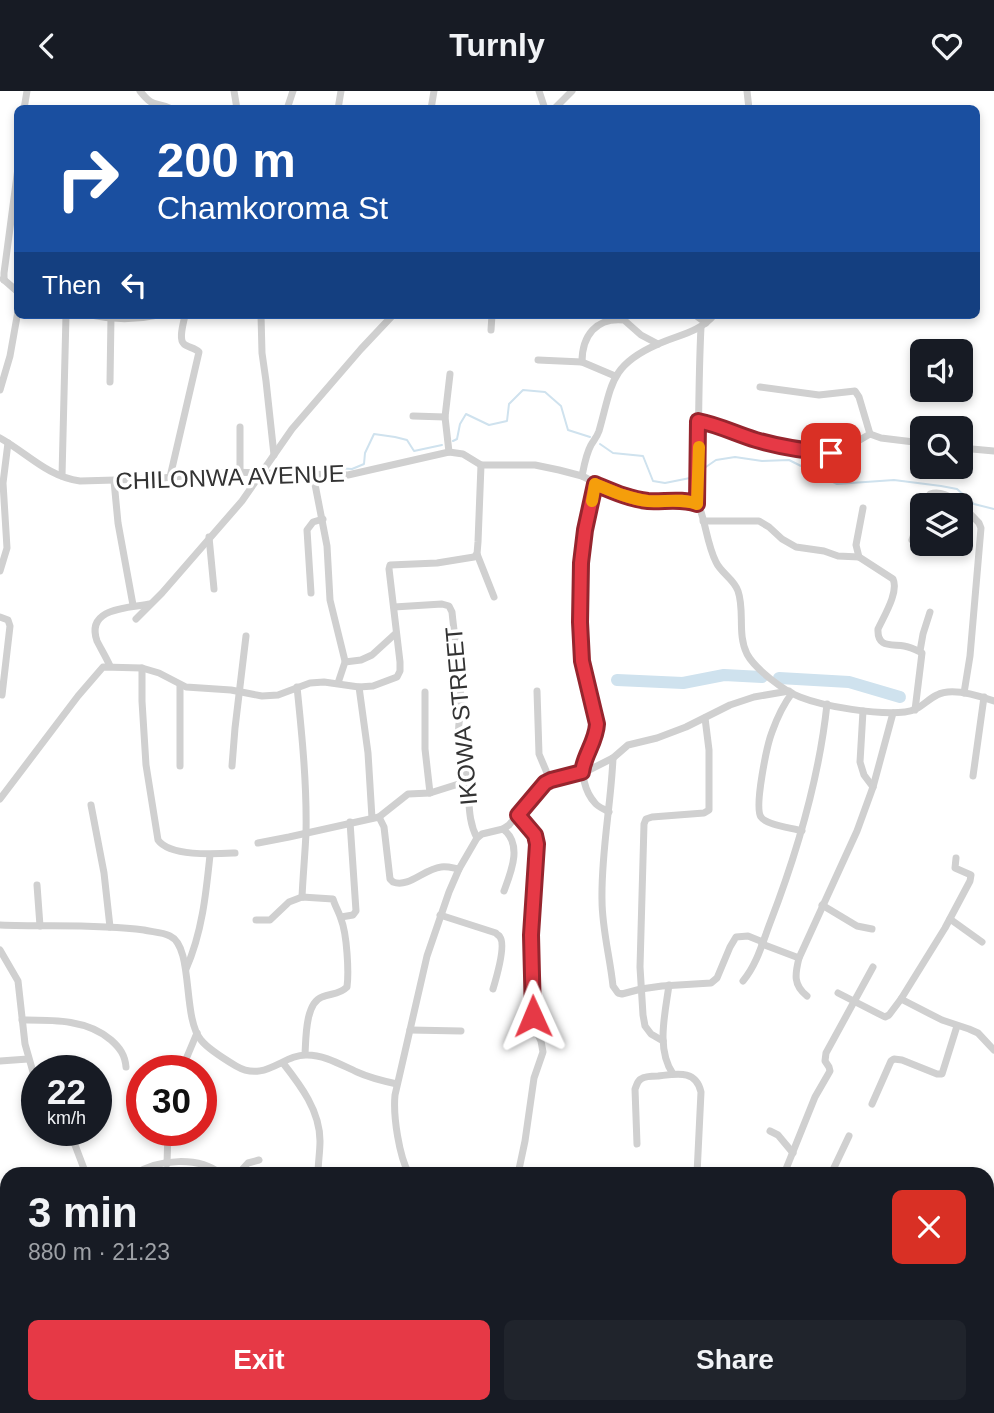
<!DOCTYPE html>
<html lang="en">
<head>
<meta charset="utf-8">
<style>
	body { margin:0; font-family:Arial,sans-serif; background:#20242c; color:#f1f3f6; height:100vh; display:flex; flex-direction:column; font-size:26px; white-space:nowrap }
	* { box-sizing:border-box; margin:0 }
	p { font-size:23px; color:#9ea1a6 }
	.icon { flex:none; width:38px; height:38px; fill:none; stroke:currentColor; stroke-width:2; stroke-linecap:round; stroke-linejoin:round }
	.map { position:relative; flex:1; overflow:hidden }
	.panel { position:absolute; left:0px; top:1076px; width:994px; height:247px; display:flex; flex-direction:column; background:#171b24; border-radius:21px 21px 0 0; box-shadow:0 4px 10px #0003 }
	.panel>* { flex:none }
	.guide { position:absolute; left:14px; top:14px; width:966px; height:214px; border-radius:10px; box-shadow:0 4px 10px #0003; background:#1a4fa0; color:#fff; overflow:hidden }
	.fabs { position:absolute; left:910px; top:248px; display:grid; gap:14px }
	.fabs a { display:grid; place-items:center; width:63px; height:63px; border-radius:10px; background:#171b24; box-shadow:0 4px 10px #0003; font-size:35px }
	.speed { position:absolute; left:21px; top:964px; display:flex; gap:14px; font-size:35px; font-weight:700; text-align:center }
	.speed>* { display:grid; place-content:center; width:91px; height:91px; border-radius:50%; background:#171b24; box-shadow:0 4px 10px #0003; line-height:1 }
	.speed small { font-size:18px; font-weight:400 }
	.speed .limit { border:10px solid #d22; background:#fff; color:#111 }
	.pin { position:absolute; display:grid; place-items:center; width:60px; height:60px; color:#fff; margin:-30px; border-radius:14px; box-shadow:0 4px 10px #0006 }
	.me { position:absolute; width:77px; margin:-38px; rotate:359deg; stroke-linejoin:round; filter:drop-shadow(0 0 5px #0008) }
	.turn { display:flex; align-items:center; gap:24px; height:147px; padding:0 28px; font-size:32px }
	.turn .icon { width:91px; height:91px; stroke-width:2.5 }
	.turn b { display:block; font-size:49px; line-height:60px }
	.then { display:flex; align-items:center; height:66px; padding:0 28px; background:#0003; gap:14px; font-size:26px }
	.round { display:grid; place-items:center; flex:none; width:74px; height:74px; border-radius:10px; background:#20242c }
	.headline { display:flex; align-items:center; justify-content:space-between; height:119px; padding:0 28px }
	h1 { font-size:42px; font-weight:600; line-height:52px }
	.cta { display:flex; gap:14px; margin-top:auto; padding:14px 28px }
	.cta a { flex:1; height:80px; border-radius:10px; background:#e63946; color:#fff; font-size:28px; font-weight:600; line-height:80px; text-align:center }
	.cta a+a { background:#20242c; color:#f1f3f6 }
	header { display:flex; justify-content:space-between; align-items:center; height:91px; padding:0 28px; background:#171b24; font-size:32px; font-weight:600 }
	.map>svg:first-child { display:block }
</style>
</head>
<body>
<header><svg class="icon" aria-label="back" viewBox="0 0 24 24"><path d="M15 5l-7 7 7 7"/></svg>Turnly<svg class="icon" aria-label="heart" viewBox="0 0 24 24"><path d="M12 20l-8-8c-3-5 5-10 8-4 3-6 11-1 8 4z"/></svg></header>
<div class="map">
<svg width="994" height="1322" viewBox="0 0 994 1322">
	<rect width="100%" height="100%" fill="#fff"/>
	<g fill="none" stroke-linecap="round" stroke-linejoin="round">
		<g stroke="#cfe2ee" stroke-width="2">
			<polyline points="453,350 457,348 460,333 466,323 489,334 507,330 509,313 523,299 545,301 561,315 568,339 590,346"/>
			<polyline points="600,353 613,362 643,365 653,390 665,392 690,387 693,385"/>
			<polyline points="336,377 352,378 364,373 365,362 374,343 395,346 407,349 414,360 442,354"/>
			<polyline points="703,378 716,369 735,366 762,370 789,369 837,393 894,389 941,395 957,398 974,413 994,418"/>
		</g>
		<g stroke="#cfe2ee" stroke-width="12">
			<polyline points="779,587 849,591 900,606"/>
			<polyline points="617,589 683,592 724,584 762,586"/>
			<polyline points="987,1249 991,1253 994,1252"/>
			<polyline points="0,1255 7,1259"/>
			<polyline points="450,1316 452,1322"/>
			<polyline points="495,1322 499,1316"/>
		</g>
		<g stroke="#d0d0d0" stroke-width="7">
			<path d="M140,0C155,19 155,9 172,18"/>
			<polyline points="234,0 237,18"/>
			<polyline points="539,0 545,18"/>
			<polyline points="747,0 749,18"/>
			<polyline points="24,18 27,0"/>
			<polyline points="287,18 293,0"/>
			<polyline points="338,18 341,0"/>
			<polyline points="431,18 434,0"/>
			<polyline points="554,18 572,0"/>
			<polyline points="3,188 18,201"/>
			<polyline points="4,189 4,182 18,77"/>
			<path d="M91,224C114,229 135,229 158,224"/>
			<polyline points="261,224 262,262 266,290 274,364"/>
			<polyline points="695,224 706,232"/>
			<polyline points="491,239 492,224"/>
			<polyline points="538,269 582,271 615,285"/>
			<path d="M582,271C582,245 596,226 624,229L641,244L658,253"/>
			<polyline points="110,291 111,225"/>
			<polyline points="760,296 819,304 855,300 859,306 870,343"/>
			<polyline points="0,299 10,265 18,220"/>
			<polyline points="413,325 445,326"/>
			<polyline points="698,330 719,335 756,349 815,361 839,361 870,343"/>
			<polyline points="240,336 240,381"/>
			<polyline points="870,343 881,347 922,352"/>
			<path d="M0,347C27,362 48,386 80,390L151,388L229,381L348,384L449,361L463,363L481,374H535L559,379L582,385L616,402L644,409L692,411L699,415C706,433 707,453 716,471C721,482 734,488 738,500C745,520 737,543 747,563C755,578 784,600 800,606C825,616 878,624 905,621C919,620 925,610 937,604C951,596 980,605 994,610"/>
			<polyline points="961,357 994,360"/>
			<polyline points="449,361 445,326 450,283"/>
			<polyline points="313,383 327,455 330,509 345,570"/>
			<polyline points="62,385 66,224"/>
			<path d="M582,385C584,375 586,363 591,354C594,349 597,346 599,340C612,295 609,275 656,254C677,244 699,242 714,224"/>
			<path d="M170,386L199,261C195,257 187,256 184,253C178,248 184,231 185,224"/>
			<polyline points="114,390 118,432 133,514"/>
			<path d="M595,393L585,439L581,472L580,531L582,570L597,636C595,648 588,657 585,668C580,682 585,701 595,712C598,716 604,718 609,721"/>
			<path d="M697,413C699,354 698,295 701,236"/>
			<path d="M924,415L930,403C949,397 967,420 979,432L981,437L970,565L964,602"/>
			<path d="M703,430H759L769,436L782,448L796,456L824,460L838,465L859,466L893,488C899,501 884,525 878,538C877,557 891,553 904,555C911,556 916,559 922,562L915,619"/>
			<polyline points="209,446 214,498"/>
			<polyline points="912,449 922,420"/>
			<polyline points="477,463 494,506"/>
			<polyline points="859,466 856,454 863,417"/>
			<polyline points="0,480 7,457 3,392 8,352"/>
			<polyline points="311,502 307,439 313,431 323,428"/>
			<path d="M394,516L442,513L449,515L452,521C455,552 461,583 461,614C461,625 457,635 459,646C460,661 466,674 467,689C470,709 467,728 477,747"/>
			<polyline points="0,526 8,529 10,535 2,604"/>
			<polyline points="136,528 162,502 242,410 292,338 361,258 393,224"/>
			<polyline points="920,560 923,543 930,521"/>
			<path d="M110,575C106,566 101,558 97,550C85,516 130,517 150,513"/>
			<path d="M142,577V610L146,674L158,749C170,766 216,763 235,762"/>
			<polyline points="338,592 345,571 361,569 372,564 395,543"/>
			<path d="M297,596C302,644 307,694 306,742C305,763 303,785 302,806"/>
			<polyline points="359,596 368,662 372,727"/>
			<polyline points="537,600 539,663 550,689"/>
			<polyline points="425,601 425,658 430,702"/>
			<path d="M792,602C783,614 777,627 772,641C767,654 754,716 761,726C766,734 793,737 802,740"/>
			<polyline points="863,620 860,671 864,684 873,696"/>
			<path d="M613,667C611,714 601,761 602,809C602,838 610,866 613,895L618,902L622,903L641,898L662,895L711,892L717,887L730,856L736,846L748,845L763,851"/>
			<polyline points="180,675 180,594"/>
			<polyline points="232,675 235,637 246,545"/>
			<polyline points="973,685 984,606"/>
			<polyline points="0,708 78,605 103,576 142,577 159,582 186,596 231,599 262,605 278,604 310,592 324,591 359,596 373,595 397,586 400,580 400,571 389,478 390,474 437,472 474,466 477,463 478,451 481,374"/>
			<polyline points="91,714 104,782 110,836"/>
			<polyline points="379,726 408,703 430,702 468,690"/>
			<path d="M503,738C523,753 511,781 504,800"/>
			<path d="M258,752L289,746L379,726L384,736L390,788L393,791C409,797 424,778 441,776C447,775 453,777 459,778"/>
			<polyline points="37,794 40,835"/>
			<polyline points="822,814 857,835 872,838"/>
			<path d="M440,824L496,842C497,844 499,844 500,846C506,854 496,888 493,898"/>
			<polyline points="341,826 353,824 356,820 350,731"/>
			<polyline points="950,828 982,851"/>
			<path d="M256,829H270L289,811L302,806L333,808C335,815 339,821 341,828C347,843 349,881 347,896C339,904 331,902 322,906C305,912 306,949 305,963"/>
			<path d="M0,834C48,836 97,833 144,839C152,841 162,841 170,845C194,856 182,927 201,949C208,958 226,969 236,975C265,992 283,963 307,964C325,964 341,974 357,981C370,987 383,990 397,993"/>
			<polyline points="762,853 799,867"/>
			<polyline points="0,859 18,890 25,953 37,995"/>
			<path d="M186,878C202,842 206,803 210,764"/>
			<path d="M743,890C757,873 762,853 770,832C797,762 819,689 827,613"/>
			<path d="M669,894C665,923 656,958 673,983"/>
			<polyline points="838,902 885,926 889,924 901,908 945,837 970,790 971,784 955,777 956,767"/>
			<path d="M807,905C793,894 795,883 799,867L857,740L873,696L893,622"/>
			<polyline points="901,908 942,929 969,938 978,942 994,959"/>
			<path d="M22,929C52,929 87,928 111,949C120,957 125,964 126,976"/>
			<polyline points="410,939 461,940"/>
			<polyline points="663,950 651,943 645,935 643,924 640,876 644,733 646,728 652,726 704,722 709,719 709,659 705,627"/>
			<polyline points="0,970 28,968"/>
			<path d="M283,972C301,995 320,1020 320,1050C320,1061 318,1072 318,1083"/>
			<polyline points="181,980 197,942"/>
			<polyline points="872,1013 891,970 894,968 902,969 937,983 942,983 957,935"/>
			<polyline points="67,1040 75,1054 86,1083"/>
			<polyline points="770,1040 778,1044 793,1062"/>
			<path d="M637,1053L635,998C637,994 637,990 641,988C645,985 653,985 658,985C676,983 696,978 701,1001L697,1083"/>
			<polyline points="167,1073 168,1040"/>
			<path d="M135,1083C158,1068 199,1065 221,1083"/>
			<polyline points="238,1083 248,1072 259,1069"/>
			<path d="M409,1083C399,1065 393,1025 395,1004L427,865L449,801L459,778L477,747L482,743L503,738L509,734L539,697L550,689L571,685L589,679L613,667L628,654L657,647L686,636L730,614L754,606L789,600"/>
			<polyline points="518,1083 525,1050 534,987 543,961 541,950 534,935 532,910 531,844 536,749 535,744 518,724"/>
			<polyline points="784,1083 815,1006 830,980 829,976 825,970 826,962 873,876"/>
			<polyline points="831,1083 849,1045"/>
			<polyline points="988,1088 990,1109 994,1121"/>
			<polyline points="0,1125 7,1125"/>
			<polyline points="987,1137 994,1125"/>
			<polyline points="987,1165 994,1166"/>
			<polyline points="0,1180 7,1173"/>
			<polyline points="987,1257 994,1259"/>
			<polyline points="85,1316 85,1322"/>
			<polyline points="157,1322 157,1316"/>
			<polyline points="244,1322 245,1316"/>
			<polyline points="316,1322 317,1316"/>
			<polyline points="693,1322 694,1316"/>
			<polyline points="817,1322 818,1316"/>
		</g>
	</g>
	<g fill="none" stroke-linecap="round" stroke-linejoin="round">
		<defs>
			<path id="route" d="M533,925L531,844L537,753L535,744L518,724L545,692L551,689L582,681C584,664 596,651 597,633L582,570L580,531L581,472L585,439L595,393C612,400 629,408 648,410C664,411 683,407 697,413L698,330C719,334 736,343 756,349C780,356 806,360 831,362"/>
		</defs>
		<use href="#route" stroke="#96252e" stroke-width="18"/>
		<use href="#route" stroke="#e63946" stroke-width="12"/>
		<path stroke="#f59e0b" stroke-width="12" d="M592,410L595,393C612,400 629,408 648,410C664,411 683,407 697,413L699,356"/>
	</g>
	<g text-anchor="middle" dominant-baseline="central" stroke-width="7" stroke-linejoin="round" paint-order="stroke">
		<g font-size="24" fill="#333" stroke="#fff">
			<text transform="translate(230 386) rotate(-2)">CHILONWA AVENUE</text>
			<text transform="translate(461 625) rotate(-95)">IKOWA STREET</text>
		</g>
	</g>
</svg>
<div class="fabs">
<a><svg class="icon" aria-label="sound" viewBox="0 0 24 24"><path d="M4 9h4l5-4v14l-5-4H4zM17 9q2 3 0 6"/></svg></a>
<a><svg class="icon" aria-label="search" viewBox="0 0 24 24"><circle cx="10" cy="10" r="6"/><path d="M15 15l6 6"/></svg></a>
<a><svg class="icon" aria-label="layers" viewBox="0 0 24 24"><path d="M12 4l9 5-9 5-9-5zM3 14l9 5 9-5"/></svg></a>
</div>
<div class="speed"><div>22<small>km/h</small></div><div class="limit">30</div></div>
<div class="pin" style="left:831px;top:362px;background:#d93025"><svg class="icon" aria-label="arrive" viewBox="0 0 24 24"><path d="M6 21V4h12l-3 4 3 4H6"/></svg></div>
<svg class="me" style="left:533px;top:925px" viewBox="-20 -20 40 40"><path d="M0-17L14 15 0 8-14 15z" fill="#e63946" stroke="#fff" stroke-width="4"/></svg>
<div class="guide">
<div class="turn"><svg class="icon" aria-label="right" viewBox="0 0 24 24"><path d="M7 20v-9h11M14 6l5 5-5 5"/></svg><div><b>200 m</b>Chamkoroma St</div></div>
<div class="then">Then<svg class="icon" aria-label="left" viewBox="0 0 24 24"><path d="M17 20v-9H6M10 6l-5 5 5 5"/></svg></div>
</div>
<section class="panel">
<div class="headline"><div><h1>3 min</h1><p>880 m · 21:23</p></div><a class="round" style="background:#d93025;color:#fff"><svg class="icon" aria-label="close" viewBox="0 0 24 24"><path d="M6 6l12 12M18 6L6 18"/></svg></a></div>
<div class="cta"><a>Exit</a><a>Share</a></div>
</section>
</div>
</body>
</html>
